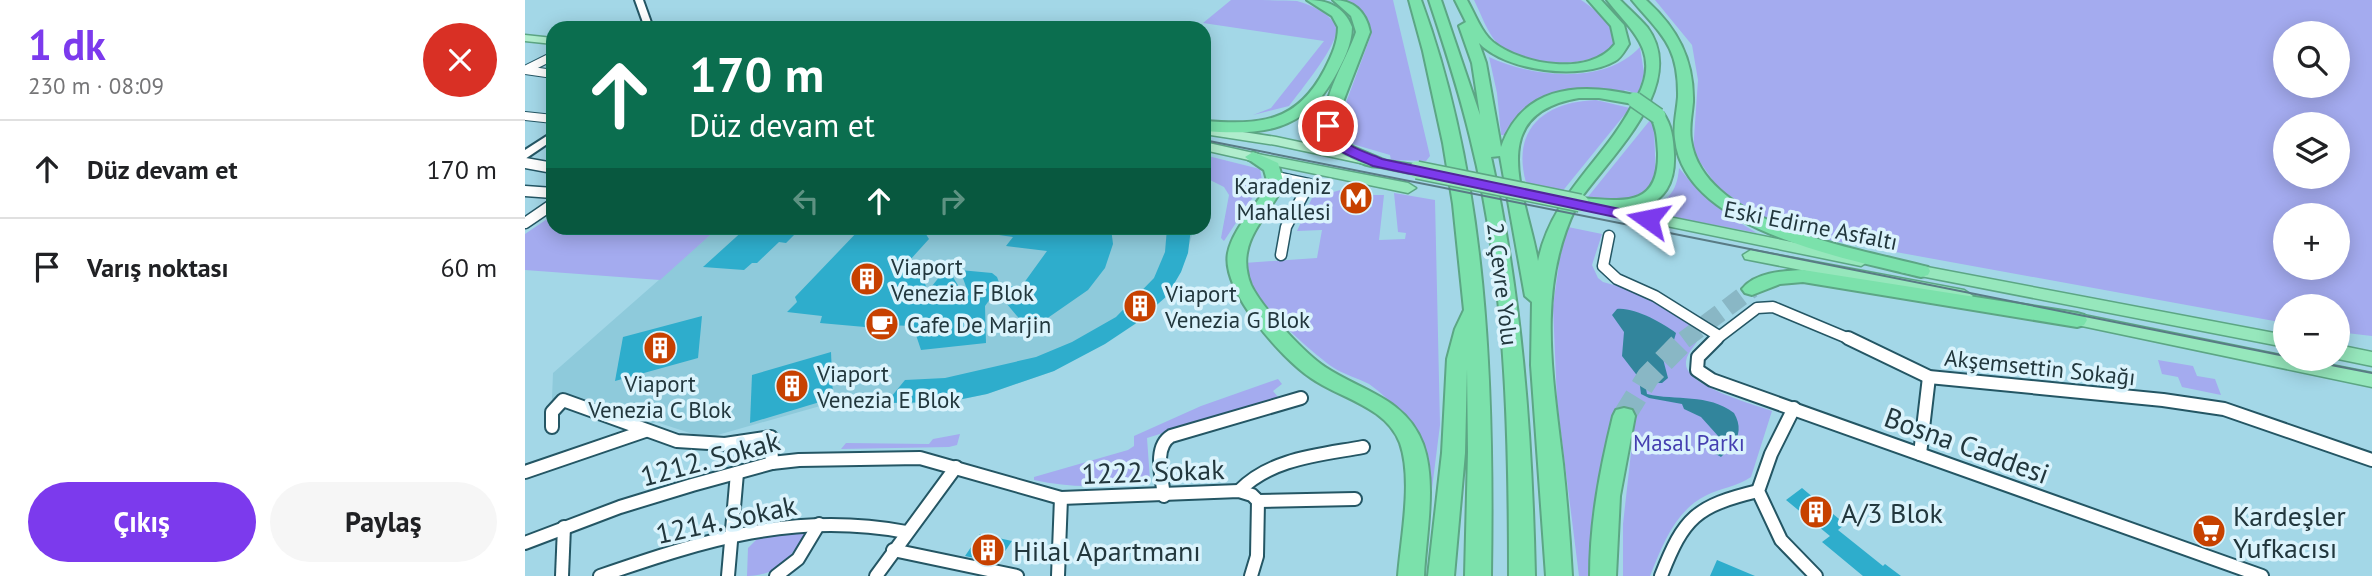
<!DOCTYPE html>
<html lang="tr">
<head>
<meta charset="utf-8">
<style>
	body { margin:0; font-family:"PT Sans",sans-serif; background:#f6f6f6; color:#202124; height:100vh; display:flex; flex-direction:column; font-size:26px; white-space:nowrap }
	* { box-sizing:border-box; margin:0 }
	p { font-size:23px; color:#757577 }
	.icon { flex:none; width:38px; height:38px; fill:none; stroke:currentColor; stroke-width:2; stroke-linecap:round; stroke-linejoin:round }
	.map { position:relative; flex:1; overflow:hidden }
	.sheet { display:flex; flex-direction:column; background:#fff; width:525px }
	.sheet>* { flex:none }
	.top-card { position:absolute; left:21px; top:21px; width:665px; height:214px; border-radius:21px; box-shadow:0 4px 18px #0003; background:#0b6e4f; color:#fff; overflow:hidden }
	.tools { position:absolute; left:1748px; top:21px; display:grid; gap:14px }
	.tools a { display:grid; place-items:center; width:77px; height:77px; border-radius:50%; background:#fff; box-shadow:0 4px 18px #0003; font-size:35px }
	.pin { position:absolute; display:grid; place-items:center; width:60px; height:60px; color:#fff; margin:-30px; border:4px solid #fff; border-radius:50%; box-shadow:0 2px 7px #0007 }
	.me { position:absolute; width:77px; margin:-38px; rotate:282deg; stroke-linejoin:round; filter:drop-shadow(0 0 5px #0008) }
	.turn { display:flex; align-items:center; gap:24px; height:147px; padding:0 28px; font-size:32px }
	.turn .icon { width:91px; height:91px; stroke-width:2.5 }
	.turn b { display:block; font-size:49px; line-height:60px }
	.lanes { display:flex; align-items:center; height:66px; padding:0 28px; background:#0003; justify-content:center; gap:35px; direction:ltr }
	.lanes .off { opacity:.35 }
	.round { display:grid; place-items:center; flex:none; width:74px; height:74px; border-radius:37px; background:#f6f6f6 }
	.overview { display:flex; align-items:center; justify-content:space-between; height:119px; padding:0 28px }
	h1 { font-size:42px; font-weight:600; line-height:52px; color:#7c3aed }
	.primary-button { display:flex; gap:14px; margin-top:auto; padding:14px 28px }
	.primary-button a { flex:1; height:80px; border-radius:42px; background:#7c3aed; color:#fff; font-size:28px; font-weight:600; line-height:80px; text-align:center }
	.primary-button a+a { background:#f6f6f6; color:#202124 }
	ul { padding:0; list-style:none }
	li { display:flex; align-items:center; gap:21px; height:98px; padding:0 28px; border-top:2px solid #e0e0e0 }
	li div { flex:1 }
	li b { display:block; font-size:26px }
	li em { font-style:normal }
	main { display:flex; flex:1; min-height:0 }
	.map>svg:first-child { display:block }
</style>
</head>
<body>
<main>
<section class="sheet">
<div class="overview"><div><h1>1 dk</h1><p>230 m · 08:09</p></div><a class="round" style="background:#d93025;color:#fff"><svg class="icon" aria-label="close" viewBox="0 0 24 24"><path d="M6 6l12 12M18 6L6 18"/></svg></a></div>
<ul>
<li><svg class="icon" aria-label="ahead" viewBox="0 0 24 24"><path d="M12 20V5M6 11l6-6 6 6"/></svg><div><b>Düz devam et</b></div><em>170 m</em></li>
<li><svg class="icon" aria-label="arrive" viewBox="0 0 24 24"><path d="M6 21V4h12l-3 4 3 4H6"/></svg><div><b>Varış noktası</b></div><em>60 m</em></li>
</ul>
<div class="primary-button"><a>Çıkış</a><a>Paylaş</a></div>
</section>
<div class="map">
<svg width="1847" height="576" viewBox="0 0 1847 576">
	<rect width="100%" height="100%" fill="#a3d7e7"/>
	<polygon fill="#8ecadb" points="193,228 666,228 667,235 656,272 529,371 462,394 423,402 361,403 334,395 189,436 168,434 131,422 105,432 27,399 28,373"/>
	<g fill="#a4abef" fill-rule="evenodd">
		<path d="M706,0C726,0 753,0 772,1C784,4 815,17 811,33C808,51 776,90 764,106L728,115L746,108L799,41L678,23Z"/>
		<path d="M821,0H868L905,156L901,161L866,160L865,155L824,143L815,135V119L846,35C846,18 835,8 821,0Z"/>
		<path d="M949,0H1056C1071,10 1092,26 1089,46C1065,70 996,68 972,43C962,32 956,14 949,0Z"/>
		<path d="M1130,0H1847V336L1813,332V306H1760V323L1272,234L1223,210L1191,185L1168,152L1173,80L1167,45ZM1760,33H1813V86H1760ZM1760,124H1813V177H1760ZM1760,215H1813V268H1760Z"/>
		<path d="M1115,47L1119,73L1113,94L1100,90L1098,92C1051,82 1005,91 981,135H976L972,93L964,57C1007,77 1079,86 1115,47Z"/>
		<path d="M1071,100L1105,108L1036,193L1002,186C985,131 1017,102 1071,100Z"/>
		<polygon points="1126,119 1129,125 1131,186 1109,199 1062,198"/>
		<polygon points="679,155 735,169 737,180 734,188 699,241 696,238 704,195 699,187 679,177"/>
		<path d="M1154,168C1176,196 1201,215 1232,233L1116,211C1141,203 1152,194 1154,168Z"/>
		<path d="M837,188L835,207H847L848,195H859L854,240L880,239L881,233L873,232L869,193L910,200L915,425L897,568L876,413C866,403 856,392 844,384C833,378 820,375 809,368C784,351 720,294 719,263L792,258L797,230L772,231L787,198L819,189Z"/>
		<polygon points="28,215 28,228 193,228 135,280 0,270 0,234"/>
		<path d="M1043,227L1077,234L1067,265L1073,278L1078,282L1110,291L1169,327L1175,334C1173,345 1161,351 1161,364C1161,386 1228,404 1247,411L1226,477C1212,487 1195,488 1180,496C1150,511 1137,546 1125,576H1098V524L1110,417L1092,411C1073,463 1074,521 1069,576H1054L1032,401L1028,306L1035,257Z"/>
		<polygon points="1633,360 1668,366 1672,376 1690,379 1696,395 1657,387 1653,377 1637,374"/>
		<path d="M753,379L757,384L748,391L753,397L622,438L625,480C585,487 549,489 509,480V477L603,450L609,446V436L676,406Z"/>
		<polygon points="435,434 432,445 424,447 316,449 321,443 404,444 408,439"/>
		<path d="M282,529C269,554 254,576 222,576L223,548L232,539Z"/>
	</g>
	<path fill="#32859c" d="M1092,309C1109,307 1138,323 1151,333L1147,347L1138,359L1143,378L1137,383H1120L1122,394C1151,401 1183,393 1209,413C1216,425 1215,436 1207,446L1200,448V453L1196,457L1189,453L1194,437L1176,417L1159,409L1157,404L1124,398L1116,394L1114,378L1097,356L1099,332L1087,315Z"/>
	<g fill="#2eadcc">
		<polygon points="221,228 276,228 261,243 254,242 232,263 227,263 219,270 178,267"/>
		<polygon points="336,228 397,228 404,239 375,271 396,274 403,291 415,276 428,277 440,297 444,295 435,270 467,273 472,277 475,285 496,287 522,251 481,246 488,237 467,234 468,228 586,228 588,244 580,268 563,290 514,324 503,329 471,291 460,306 461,343 396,350 388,326 360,325 351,328 295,323 297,316 262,312 272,302 270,297"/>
		<polygon points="642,228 666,228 663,253 656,272 642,296 610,324 580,344 529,371 462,394 423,402 361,403 380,380 420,378 511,357 547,342 591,317 629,278 640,252"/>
		<polygon points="177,316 173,358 90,381 98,337"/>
		<polygon points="306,352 308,398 225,423 227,375"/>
		<polygon points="1277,488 1320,524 1313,530 1358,566 1360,564 1376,576 1338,576 1297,542 1305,536 1261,500"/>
		<polygon points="455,534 487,541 472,563 440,556"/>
		<polygon points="1192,560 1230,576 1185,576"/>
	</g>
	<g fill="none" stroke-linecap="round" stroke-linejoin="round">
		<polyline stroke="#89b7c5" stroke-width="18" stroke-dasharray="18 9" stroke-linecap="butt" points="1159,340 1227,289"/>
		<polyline stroke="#89b7c5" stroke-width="23" stroke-dasharray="23 11" stroke-linecap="butt" points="1099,416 1123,377 1161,338"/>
		<defs>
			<g id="minor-far2">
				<polyline points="0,70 28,56"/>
				<polyline points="0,70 28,74"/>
				<polyline points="0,116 28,119"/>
			</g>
			<g id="minor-far1">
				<polyline points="0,163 28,168"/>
				<polyline points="751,177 784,184 761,227 756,255"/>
				<polyline points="0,191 28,193"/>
				<polyline points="0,223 28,204"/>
				<polyline points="1084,236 1078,266 1092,279 1130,296 1194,336"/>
				<polyline points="1190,340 1232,308 1248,307 1327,340"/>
			</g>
			<g id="minor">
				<polyline points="1192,338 1173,357 1172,370 1187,380 1737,576"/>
				<polyline points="1323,338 1404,377 1638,400 1699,409 1847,460"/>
				<polyline points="1269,408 1246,454 1233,491 1256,540 1291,576"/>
				<polyline points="27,427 27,412 38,400 152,441 200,444 246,437 247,463"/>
				<polyline points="1395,454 1404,377"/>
				<polyline points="0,472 120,431"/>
				<path d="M714,491C746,458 795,455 838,447"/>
				<path d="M639,496C637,477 628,447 646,436L776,398"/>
				<polyline points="0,543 95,507 167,485 247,463 274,460 395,458 536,498 714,491 727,495 733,501 830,499"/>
				<polyline points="368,550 492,576"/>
				<polyline points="37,576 39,527"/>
				<path d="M75,576C180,540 269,511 381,532"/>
				<polyline points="203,576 212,473"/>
				<polyline points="251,576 273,559 294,524"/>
				<polyline points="351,576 431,467"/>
				<polyline points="533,576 536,498"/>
				<polyline points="726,576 732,556 733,501"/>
				<path d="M1136,576C1159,517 1171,506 1233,491"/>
			</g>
			<polygon id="tertiary" points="110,0 118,0 128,28 120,28"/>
			<polygon id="secondary" points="28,132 28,140 0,159 0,150"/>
			<g id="primary">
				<polygon points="0,35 28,38 28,44 0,41"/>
				<polygon points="679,126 751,137 840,156 847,160 840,164 751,145 679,134"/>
				<polygon points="679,142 733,154 735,157 728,161 679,150"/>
			</g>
			<g id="trunk">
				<polygon points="728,153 883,183 891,188 883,193 723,160 721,157"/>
				<polygon points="853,159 892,165 900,170 892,175 848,166 846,163 848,160"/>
				<polygon points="1065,201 1336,256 1344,261 1336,266 1059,209 1057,206 1059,203"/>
				<polygon points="1226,250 1439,290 1448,296 1439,302 1220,259 1218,255"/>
				<polygon points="1381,263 1760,335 1760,347 1375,272 1372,268 1375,264"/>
				<polygon points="1539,311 1760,356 1760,359 1776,359 1847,373 1847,387 1533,321 1530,317 1533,313"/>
				<polygon points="1813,345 1847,352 1847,366 1813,359"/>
			</g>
			<g id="motorway">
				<path d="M782,0C802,0 819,6 827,27C827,45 818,62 809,78C778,132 738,135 679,131V121C736,125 772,123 800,69C807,55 813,42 813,27L807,16Z"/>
				<path d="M808,0C828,0 841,11 845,32L816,107L815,135L828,147L859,160L861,163L859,166C847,169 833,162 823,157C771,134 819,68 831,32L826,16Z"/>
				<path d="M884,0H896C963,182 969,384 966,576H940L943,452L942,369L940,453L929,576H903L917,453L922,359L930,329L939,310L928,204L918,143L898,51Z"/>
				<path d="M904,0H916L955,115L947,63L934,26L941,22L930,0H942C950,14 956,32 968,42C997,65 1065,77 1090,44L1086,26L1063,0H1076L1099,25L1104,44C1100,50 1096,58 1090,61C1055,81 981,71 954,43L961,63L976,147C998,84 1056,82 1113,96C1136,51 1106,31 1082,0H1095C1104,9 1114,18 1122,27C1164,83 1087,155 1056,198C1098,201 1134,208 1133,153C1132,140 1132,128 1125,116L1133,111L1138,113C1147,126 1148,138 1149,154C1152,215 1098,217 1051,207C1011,288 1028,378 1038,464C1042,501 1045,539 1047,576H1021L1006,365L1007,302L1000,296L975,156L966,157C997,295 1007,435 1010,576H984C984,430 981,280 945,137C934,91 919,45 904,0ZM1054,98H1074L1108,104C1079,161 1027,194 1013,261C1002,197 957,114 1054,98Z"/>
				<path d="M1107,0H1121C1152,28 1169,59 1168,102C1167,115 1164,127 1166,140C1178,225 1335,249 1403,267L1405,271L1403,275L1396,277C1325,259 1159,231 1150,139C1148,125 1152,111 1153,97C1154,45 1136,35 1107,0Z"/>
				<path d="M728,152L753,163L759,184C749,207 726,228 722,253C720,263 722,276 726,285C737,308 779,353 800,367C836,391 881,398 898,444C912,483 901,535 899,576H873C876,537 888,480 875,443C861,406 814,398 786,378C756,358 696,290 703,253C708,228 731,207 743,184L739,170L720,157Z"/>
				<path d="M1278,270L1552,313L1559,315L1562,320L1559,325L1552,327L1278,282L1255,284L1227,295L1220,293L1217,289C1230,272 1259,271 1278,270Z"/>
				<path d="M1099,408L1107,410L1110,416L1095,496L1091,576H1065C1065,521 1075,469 1088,416L1091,410Z"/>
			</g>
		</defs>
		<use href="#minor-far2" stroke="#245664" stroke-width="10"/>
		<use href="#minor-far1" stroke="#245664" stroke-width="13"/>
		<use href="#minor" stroke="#245664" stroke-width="16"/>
		<use href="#tertiary" stroke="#245664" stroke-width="4"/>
		<use href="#secondary" stroke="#245664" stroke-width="4"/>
		<use href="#primary" stroke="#5ca684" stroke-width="3"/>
		<use href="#trunk" stroke="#5ca684" stroke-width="3"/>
		<use href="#motorway" stroke="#5ca684" stroke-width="4"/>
		<use href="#minor-far2" stroke="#fff" stroke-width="8"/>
		<use href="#minor-far1" stroke="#fff" stroke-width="10"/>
		<use href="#minor" stroke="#fff" stroke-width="12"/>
		<use href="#tertiary" fill="#fff" fill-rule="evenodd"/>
		<use href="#secondary" fill="#fff" fill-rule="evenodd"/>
		<use href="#primary" fill="#b0edcd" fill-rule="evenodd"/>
		<use href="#trunk" fill="#96e7bc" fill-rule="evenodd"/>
		<use href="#motorway" fill="#7be1ab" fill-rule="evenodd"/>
		<g stroke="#597b85" stroke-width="2">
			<polyline points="679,140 1760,356"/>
			<polyline points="1775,359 1847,373"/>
		</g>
		<defs>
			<polyline id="trunk-bridge" points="892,170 1055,203"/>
			<polyline id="motorway-bridge" points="1110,100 1133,116"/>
		</defs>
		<use href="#trunk-bridge" stroke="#5ca684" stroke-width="20" stroke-linecap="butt"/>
		<use href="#motorway-bridge" stroke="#5ca684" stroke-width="18" stroke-linecap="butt"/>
		<use href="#trunk-bridge" stroke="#96e7bc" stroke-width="17"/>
		<use href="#motorway-bridge" stroke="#7be1ab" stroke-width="15"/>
	</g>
	<path fill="#7c3aed" stroke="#51269a" stroke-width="2" d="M803,122L808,123C818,148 832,148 857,159L1123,215L1130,219L1123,224L848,166C829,157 799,150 797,126Z"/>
	<defs>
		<symbol id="metro-disc" viewBox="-11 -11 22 22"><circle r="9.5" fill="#c74100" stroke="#daf3fc"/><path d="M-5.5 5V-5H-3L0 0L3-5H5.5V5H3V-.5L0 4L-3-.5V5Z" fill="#fff"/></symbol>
		<symbol id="building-disc" viewBox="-11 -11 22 22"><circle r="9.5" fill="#c74100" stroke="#daf3fc"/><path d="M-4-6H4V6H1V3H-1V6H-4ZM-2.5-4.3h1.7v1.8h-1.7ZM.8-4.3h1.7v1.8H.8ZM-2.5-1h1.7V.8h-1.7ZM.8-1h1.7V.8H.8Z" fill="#fff"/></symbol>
		<symbol id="cafe-disc" viewBox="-11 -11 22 22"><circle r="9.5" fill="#c74100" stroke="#daf3fc"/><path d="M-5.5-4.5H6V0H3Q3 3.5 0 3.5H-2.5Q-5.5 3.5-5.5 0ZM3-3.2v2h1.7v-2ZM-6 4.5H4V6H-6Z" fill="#fff"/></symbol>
		<symbol id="supermarket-disc" viewBox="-11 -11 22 22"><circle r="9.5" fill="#c74100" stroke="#daf3fc"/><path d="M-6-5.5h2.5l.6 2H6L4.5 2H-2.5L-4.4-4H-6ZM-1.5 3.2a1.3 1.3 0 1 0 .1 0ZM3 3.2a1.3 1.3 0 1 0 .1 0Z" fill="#fff"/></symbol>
	</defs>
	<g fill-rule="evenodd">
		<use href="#metro-disc" x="812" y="179" width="38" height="38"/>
		<use href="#building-disc" x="323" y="260" width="38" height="38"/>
		<use href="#building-disc" x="596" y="287" width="38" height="38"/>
		<use href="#cafe-disc" x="338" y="305" width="38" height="38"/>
		<use href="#building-disc" x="116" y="329" width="38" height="38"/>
		<use href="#building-disc" x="248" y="367" width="38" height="38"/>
		<use href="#building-disc" x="1272" y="493" width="38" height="38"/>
		<use href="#supermarket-disc" x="1665" y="512" width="38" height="38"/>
		<use href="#building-disc" x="444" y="531" width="38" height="38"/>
	</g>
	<g text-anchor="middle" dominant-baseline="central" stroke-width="7" stroke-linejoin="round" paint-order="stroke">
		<g font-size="23" fill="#22373d" stroke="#daf3fc" text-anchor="start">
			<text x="806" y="185" text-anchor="end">Karadeniz<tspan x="806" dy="26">Mahallesi</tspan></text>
			<text x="366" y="266">Viaport<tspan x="366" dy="26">Venezia F Blok</tspan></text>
			<text x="640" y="293">Viaport<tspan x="640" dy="26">Venezia G Blok</tspan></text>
			<text x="382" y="324">Cafe De Marjin</text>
			<text x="292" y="373">Viaport<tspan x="292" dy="26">Venezia E Blok</tspan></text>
			<text x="135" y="383" text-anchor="middle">Viaport<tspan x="135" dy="26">Venezia C Blok</tspan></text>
		</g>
		<g font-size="23" fill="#22373d" stroke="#daf3fc">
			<text transform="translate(1286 225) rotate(11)">Eski Edirne Asfaltı</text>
			<text transform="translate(978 284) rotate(83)">2. Çevre Yolu</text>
			<text transform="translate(1515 367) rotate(6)">Akşemsettin Sokağı</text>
		</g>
		<g font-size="23" fill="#453fb0" stroke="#daf3fc">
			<text x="1164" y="442">Masal Parkı</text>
		</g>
		<g font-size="28" fill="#22373d" stroke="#daf3fc">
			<text transform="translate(1442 445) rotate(20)">Bosna Caddesi</text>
			<text transform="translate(185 458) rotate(-15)">1212. Sokak</text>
			<text transform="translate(628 471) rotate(-2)">1222. Sokak</text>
			<text transform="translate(201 519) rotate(-12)">1214. Sokak</text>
		</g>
		<g font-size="28" fill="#22373d" stroke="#daf3fc" text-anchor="start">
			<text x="1316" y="512">A/3 Blok</text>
			<text x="1708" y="515">Kardeşler<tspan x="1708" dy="32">Yufkacısı</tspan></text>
			<text x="488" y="550">Hilal Apartmanı</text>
		</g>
	</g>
</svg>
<div class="tools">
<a><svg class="icon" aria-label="search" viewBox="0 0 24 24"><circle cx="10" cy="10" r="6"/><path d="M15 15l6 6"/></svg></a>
<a><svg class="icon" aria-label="layers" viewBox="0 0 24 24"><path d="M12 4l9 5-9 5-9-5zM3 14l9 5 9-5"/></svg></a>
<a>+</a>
<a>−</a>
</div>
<div class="pin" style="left:803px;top:126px;background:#d93025"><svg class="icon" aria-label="arrive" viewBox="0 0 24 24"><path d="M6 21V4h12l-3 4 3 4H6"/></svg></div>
<svg class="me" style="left:1123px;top:219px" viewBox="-20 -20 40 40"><path d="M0-17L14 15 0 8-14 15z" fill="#7c3aed" stroke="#fff" stroke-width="4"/></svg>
<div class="top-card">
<div class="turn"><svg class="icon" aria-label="ahead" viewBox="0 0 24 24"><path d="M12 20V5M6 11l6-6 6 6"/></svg><div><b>170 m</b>Düz devam et</div></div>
<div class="lanes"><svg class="icon off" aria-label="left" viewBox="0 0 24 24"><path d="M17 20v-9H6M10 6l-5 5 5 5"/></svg><svg class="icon" aria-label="ahead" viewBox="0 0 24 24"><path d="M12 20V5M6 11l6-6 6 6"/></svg><svg class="icon off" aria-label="right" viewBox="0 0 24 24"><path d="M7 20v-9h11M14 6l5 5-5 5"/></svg></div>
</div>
</div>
</main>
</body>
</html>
